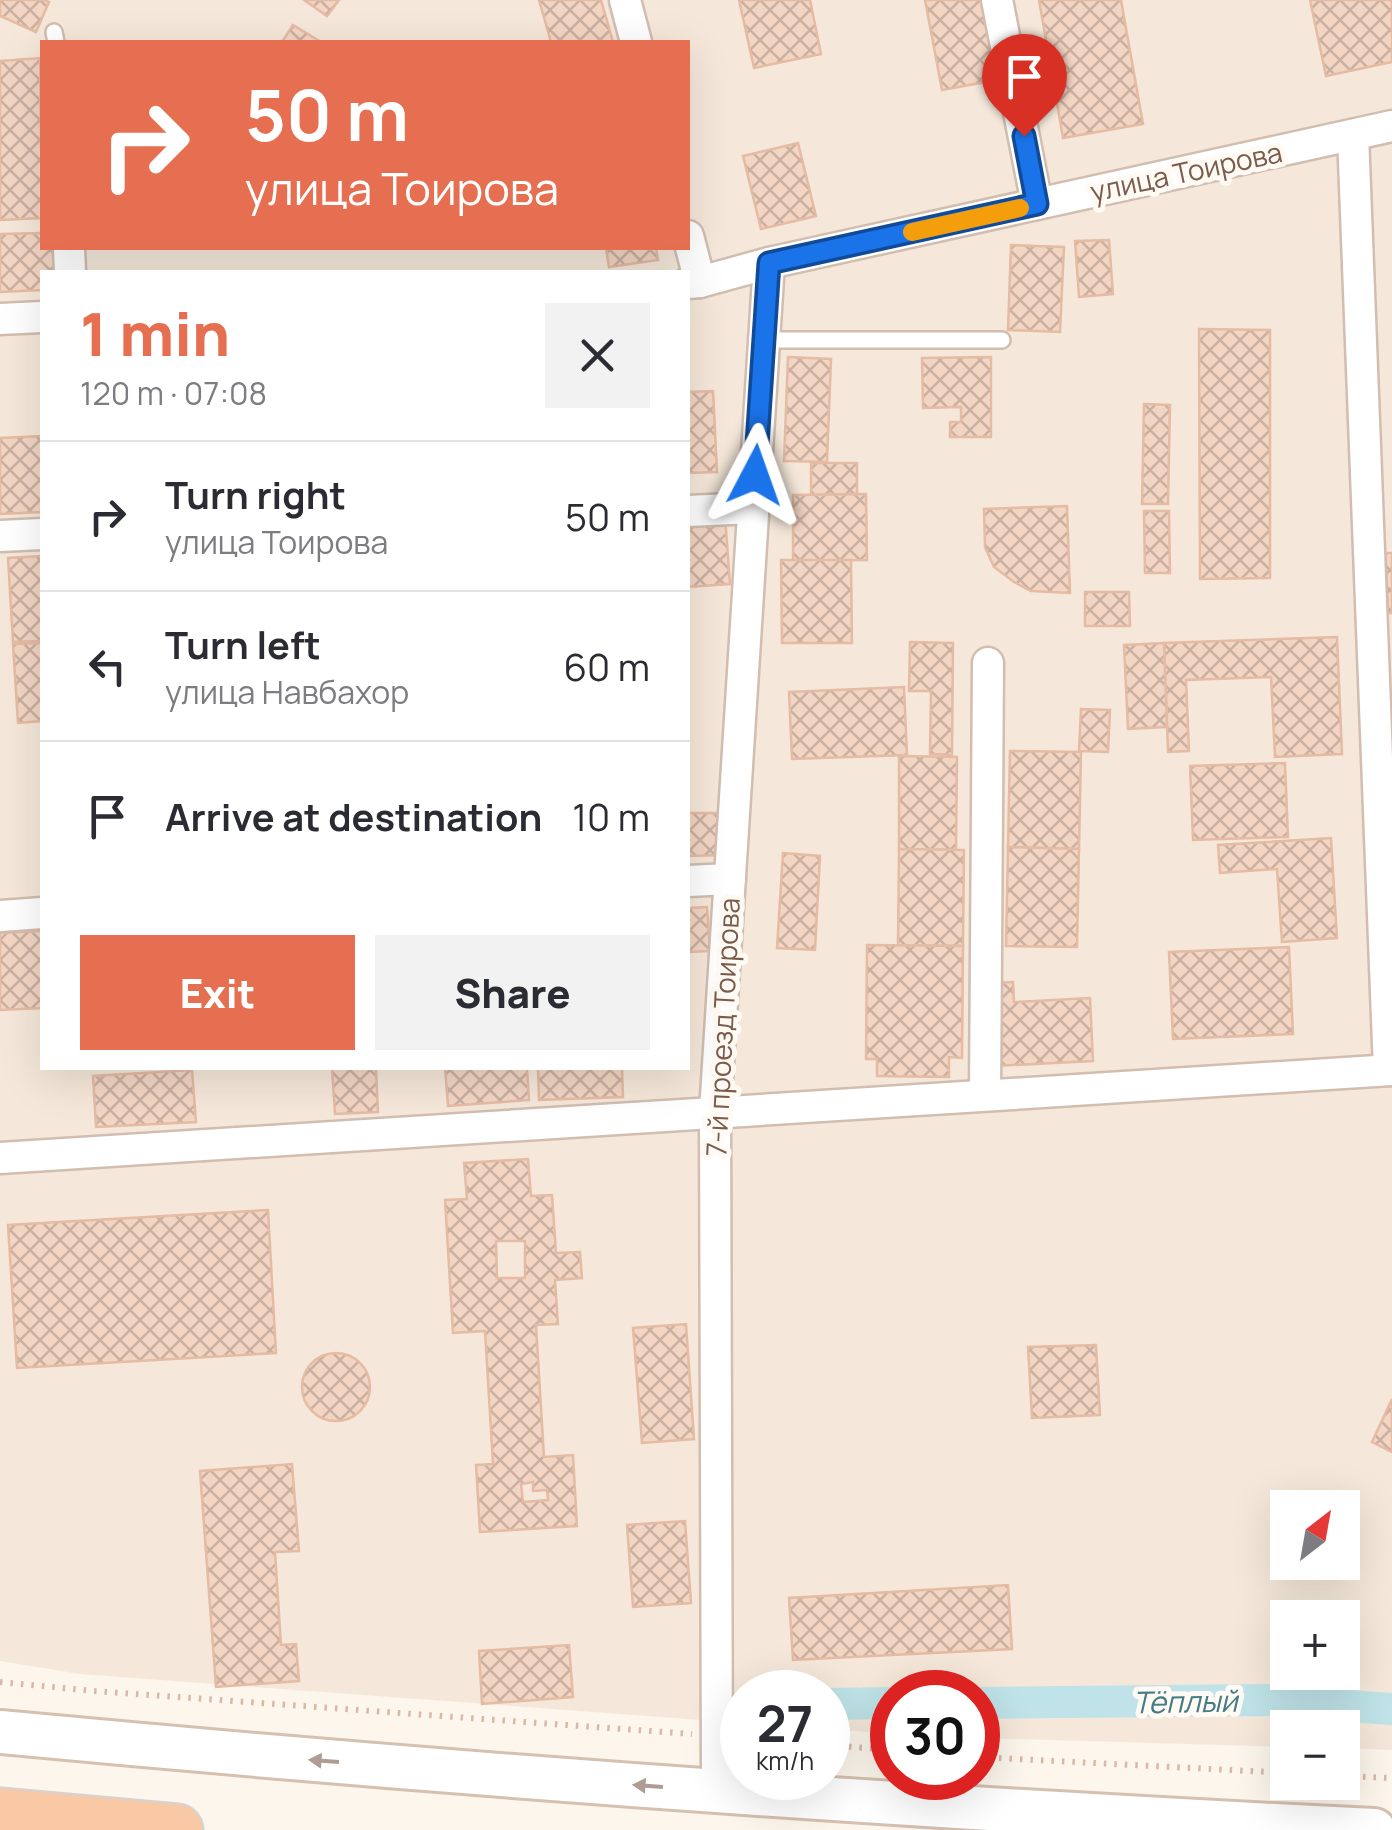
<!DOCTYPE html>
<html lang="en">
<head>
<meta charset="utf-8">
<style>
	body { margin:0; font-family:Manrope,sans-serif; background:#f2f2f3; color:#2b2b33; height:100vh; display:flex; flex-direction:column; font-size:38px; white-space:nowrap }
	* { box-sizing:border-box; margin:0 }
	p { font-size:32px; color:#7c7c81 }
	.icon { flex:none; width:55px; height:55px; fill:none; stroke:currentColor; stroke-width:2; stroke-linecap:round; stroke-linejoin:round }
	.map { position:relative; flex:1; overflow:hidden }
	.sheet { position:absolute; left:40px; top:270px; width:650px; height:800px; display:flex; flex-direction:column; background:#fff; border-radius:0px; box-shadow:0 10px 40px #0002 }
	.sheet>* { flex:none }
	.top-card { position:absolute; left:40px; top:40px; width:650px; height:210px; border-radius:0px; box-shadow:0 10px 40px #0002; background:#e76f51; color:#fff; overflow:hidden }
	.needle { width:65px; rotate:31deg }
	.controls { position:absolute; left:1270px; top:1490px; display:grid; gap:20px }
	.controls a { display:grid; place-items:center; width:90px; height:90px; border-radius:0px; background:#fff; box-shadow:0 10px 40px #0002; font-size:50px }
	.speed { position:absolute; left:720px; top:1670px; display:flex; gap:20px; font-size:50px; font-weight:700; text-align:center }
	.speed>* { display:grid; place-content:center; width:130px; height:130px; border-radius:50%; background:#fff; box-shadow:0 10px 40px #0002; line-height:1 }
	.speed small { font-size:25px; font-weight:400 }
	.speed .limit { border:15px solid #d22; background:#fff; color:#111 }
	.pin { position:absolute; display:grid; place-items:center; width:85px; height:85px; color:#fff; margin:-102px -42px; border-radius:50% 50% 50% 0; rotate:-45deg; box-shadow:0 0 10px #0007 }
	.pin .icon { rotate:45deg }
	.me { position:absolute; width:110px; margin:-55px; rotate:4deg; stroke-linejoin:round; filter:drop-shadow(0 0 8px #0008) }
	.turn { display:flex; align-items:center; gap:35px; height:210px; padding:0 40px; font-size:45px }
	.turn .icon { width:130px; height:130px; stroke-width:2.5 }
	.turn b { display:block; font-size:70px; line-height:85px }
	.round { display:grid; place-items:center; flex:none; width:105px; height:105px; border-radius:0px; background:#f2f2f3 }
	.headline { display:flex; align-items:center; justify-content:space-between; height:170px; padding:0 40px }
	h1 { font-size:60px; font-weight:800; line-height:75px; color:#e76f51 }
	.button { display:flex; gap:20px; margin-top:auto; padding:20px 40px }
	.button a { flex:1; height:115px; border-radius:0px; background:#e76f51; color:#fff; font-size:40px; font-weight:800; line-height:115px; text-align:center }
	.button a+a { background:#f2f2f3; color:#2b2b33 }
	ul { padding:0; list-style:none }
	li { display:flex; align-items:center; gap:30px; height:150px; padding:0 40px; border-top:2px solid #e1e1e2 }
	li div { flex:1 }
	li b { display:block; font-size:38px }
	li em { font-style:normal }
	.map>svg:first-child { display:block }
</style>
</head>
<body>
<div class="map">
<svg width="1392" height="1830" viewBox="0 0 1392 1830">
	<defs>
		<pattern id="building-cross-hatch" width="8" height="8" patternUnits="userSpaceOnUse" patternTransform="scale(2.5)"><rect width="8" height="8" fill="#f3d5c3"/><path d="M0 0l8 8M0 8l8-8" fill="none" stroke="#cab0a1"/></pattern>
	</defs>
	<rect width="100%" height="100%" fill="#fdf6ec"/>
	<path fill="#f5e8da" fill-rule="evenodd" d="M0,0H1392V1750L1343,1748L1342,1728H1288L1287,1747L978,1738V1692H892V1734L828,1729V1692H742V1723L80,1674L0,1661ZM42,42H688V248H42ZM42,272H688V1068H42ZM1288,1508H1342V1562H1288ZM1288,1618H1342V1672H1288Z"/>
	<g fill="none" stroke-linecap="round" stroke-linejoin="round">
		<g stroke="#bfe3e8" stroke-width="32">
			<polyline points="978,1703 1267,1700 1392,1709"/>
			<polyline points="829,1704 892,1703"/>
		</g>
	</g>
	<g fill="url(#building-cross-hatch)" stroke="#e6bba3" stroke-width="2.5" fill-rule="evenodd">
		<polygon points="0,0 44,0 49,2 36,32 0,16"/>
		<polygon points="304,0 339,0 327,16"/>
		<polygon points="539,0 601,0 613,42 551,42"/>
		<polygon points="739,0 810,0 821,54 754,68"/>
		<polygon points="925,0 982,0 997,80 942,90"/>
		<polygon points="1039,0 1121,0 1143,124 1063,138"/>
		<polygon points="1310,0 1392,0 1392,62 1326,76"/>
		<polygon points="293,25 321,42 282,42"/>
		<polygon points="40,58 42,218 0,220 0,61"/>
		<polygon points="798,143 816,216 761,229 743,156"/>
		<polygon points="42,233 42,248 53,248 54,272 42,272 42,290 0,292 0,234"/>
		<polygon points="1109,240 1113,294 1079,297 1075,241"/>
		<polygon points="1011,245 1064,247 1060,332 1008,330"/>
		<polygon points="606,248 656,248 658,260 609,267"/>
		<polygon points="1199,329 1270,330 1270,578 1200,579"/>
		<polygon points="788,357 831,359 827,462 784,461"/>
		<polygon points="991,357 991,437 950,437 950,422 961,422 961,407 923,408 922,358"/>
		<polygon points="713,391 717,472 688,473 688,392"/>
		<polygon points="1144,404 1170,405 1168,504 1142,504"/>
		<polygon points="42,436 42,512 0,514 0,438"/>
		<polygon points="811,463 857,463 857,494 811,495"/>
		<polygon points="866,494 867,560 793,561 793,495"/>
		<polygon points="1067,506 1070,593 1031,591 1014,582 994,567 985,547 984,509"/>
		<polygon points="1144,511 1169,511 1170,573 1145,573"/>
		<polygon points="725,516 730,584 688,587 688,519"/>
		<polygon points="1385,553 1392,553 1392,613 1388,613"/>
		<polygon points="42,556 42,641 13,642 8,558"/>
		<polygon points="781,560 851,560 852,643 782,643"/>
		<polygon points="1085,592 1129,592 1130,626 1085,626"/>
		<polygon points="1337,637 1342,754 1275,757 1271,677 1186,680 1189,751 1168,752 1164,643"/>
		<polygon points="910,642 953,643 952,755 930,754 931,691 909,691"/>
		<polygon points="42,643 42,721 18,723 13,644"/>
		<polygon points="1164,643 1167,727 1128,729 1124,645"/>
		<polygon points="904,687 907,755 792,759 789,692"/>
		<polygon points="1081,709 1110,710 1108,752 1079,751"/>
		<polygon points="1010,751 1081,752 1079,849 1008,847"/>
		<polygon points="899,756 957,757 956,850 899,849"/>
		<polygon points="1285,763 1288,837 1193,840 1190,766"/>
		<polygon points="688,813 722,813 723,855 688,856"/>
		<polygon points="1331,838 1337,938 1282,942 1277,869 1220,873 1218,845"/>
		<polygon points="1008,847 1079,849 1077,947 1006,946"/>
		<polygon points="899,849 964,850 963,946 898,945"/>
		<polygon points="783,853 820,856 815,950 777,948"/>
		<polygon points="707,907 710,951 688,952 688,908"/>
		<polygon points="42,931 42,1008 0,1010 0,933"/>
		<polygon points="867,945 963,946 962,1058 949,1057 949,1077 877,1076 877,1059 866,1059"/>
		<polygon points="1289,947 1293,1034 1173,1039 1169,952"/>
		<polygon points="1013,982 1014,1002 1090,998 1093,1061 994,1066 990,983"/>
		<polygon points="332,1068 376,1068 378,1112 335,1114"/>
		<polygon points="445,1068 527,1068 529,1100 448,1106"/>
		<polygon points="538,1068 622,1068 623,1097 539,1100"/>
		<polygon points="192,1070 196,1122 96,1127 93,1076"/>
		<path d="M528,1159L531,1196L552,1195L556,1253L580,1252L582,1278L555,1280L558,1324L536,1325L544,1457L573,1455L577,1526L480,1532L476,1465L493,1464L485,1331L453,1333L445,1200L467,1199L464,1163ZM496,1241H525V1278H497ZM533,1482V1491L547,1490L548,1500L523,1502L521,1484Z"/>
		<polygon points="268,1210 276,1353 17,1368 8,1225"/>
		<polygon points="686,1324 694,1439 642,1443 633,1328"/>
		<polygon points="1096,1345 1100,1415 1032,1418 1028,1347"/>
		<circle cx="336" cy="1387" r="34"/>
		<polygon points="1392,1399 1392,1452 1372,1442"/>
		<polygon points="292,1464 299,1551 275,1552 281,1645 296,1644 299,1681 216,1687 200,1471"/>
		<polygon points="685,1521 691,1603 633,1607 627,1525"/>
		<polygon points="1008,1585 1012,1649 793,1660 789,1598"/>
		<polygon points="569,1645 573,1697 482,1704 479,1651"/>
	</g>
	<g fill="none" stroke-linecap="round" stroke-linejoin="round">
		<defs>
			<g id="service">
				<polyline points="54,32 56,42"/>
				<polyline points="764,340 1002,340"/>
			</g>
			<g id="minor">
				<polyline points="625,0 636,42"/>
				<polyline points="997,0 1037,204"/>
				<polyline points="1353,135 1389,1070"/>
				<polyline points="688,236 700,282"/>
				<polyline points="69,248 70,272"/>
				<polyline points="688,283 700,282 769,263 1392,126"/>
				<polyline points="0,319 42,317"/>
				<polyline points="688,511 753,508"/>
				<polyline points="0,536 42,534"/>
				<polyline points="688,881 730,879"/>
				<polyline points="0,916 42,913"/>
				<polyline points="985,1095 988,663"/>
				<polyline points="0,1158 1392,1070"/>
				<polyline points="717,1791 715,1112 769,263"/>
			</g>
			<path id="secondary" d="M0,1732C457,1775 915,1808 1374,1830"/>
			<polyline id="trunk" points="0,1814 177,1830"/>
		</defs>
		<use href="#service" stroke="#d1beb0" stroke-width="20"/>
		<use href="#minor" stroke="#d1beb0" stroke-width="35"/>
		<use href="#secondary" stroke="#d6c0b0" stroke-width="48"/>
		<use href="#trunk" stroke="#dad1cd" stroke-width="55"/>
		<g stroke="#d9b8a5" stroke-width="6" stroke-dasharray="2.5 8" stroke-linecap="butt">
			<polyline points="0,1682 93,1691 692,1734"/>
			<polyline points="828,1745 892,1750"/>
			<polyline points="978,1757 1288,1773"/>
			<polyline points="1342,1776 1392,1778"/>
		</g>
		<use href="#service" stroke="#fff" stroke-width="15"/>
		<use href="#minor" stroke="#fff" stroke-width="30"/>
		<use href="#secondary" stroke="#fff" stroke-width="42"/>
		<use href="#trunk" stroke="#f9c8a4" stroke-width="50"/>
	</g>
	<defs><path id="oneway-solid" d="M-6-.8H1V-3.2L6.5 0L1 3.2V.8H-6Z" transform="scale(2.5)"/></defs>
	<g fill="#af9d94">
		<use href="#oneway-solid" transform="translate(324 1761) rotate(-176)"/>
		<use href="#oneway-solid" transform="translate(648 1786) rotate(-176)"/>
	</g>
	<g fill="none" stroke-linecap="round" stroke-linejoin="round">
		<defs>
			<polyline id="route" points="755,475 769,263 1037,204 1024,136"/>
		</defs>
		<use href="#route" stroke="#114b97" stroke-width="25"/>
		<use href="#route" stroke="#1a73e8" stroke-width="18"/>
		<polyline stroke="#f59e0b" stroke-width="18" points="912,232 1020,208"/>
	</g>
	<g text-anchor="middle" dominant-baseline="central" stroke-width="10" stroke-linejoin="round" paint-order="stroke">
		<g font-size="28" fill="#7a5c4d" stroke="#fffaf3">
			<text transform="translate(1186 171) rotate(-12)">улица Тоирова</text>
			<text transform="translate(722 1027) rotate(-87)">7-й проезд Тоирова</text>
		</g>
		<g font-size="30" font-style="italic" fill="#437c86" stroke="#fffaf3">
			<text transform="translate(1185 1701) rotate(-1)">Тёплый</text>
		</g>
	</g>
</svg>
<div class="controls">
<a><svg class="needle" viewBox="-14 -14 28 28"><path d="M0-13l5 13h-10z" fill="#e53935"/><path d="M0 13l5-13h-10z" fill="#7c7c81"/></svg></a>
<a>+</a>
<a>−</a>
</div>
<div class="speed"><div>27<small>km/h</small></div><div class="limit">30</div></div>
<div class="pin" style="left:1024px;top:136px;background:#d93025"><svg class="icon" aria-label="arrive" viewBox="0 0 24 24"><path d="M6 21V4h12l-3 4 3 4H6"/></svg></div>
<svg class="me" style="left:755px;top:475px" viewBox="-20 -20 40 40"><path d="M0-17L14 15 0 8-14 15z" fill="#1a73e8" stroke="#fff" stroke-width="4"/></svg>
<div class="top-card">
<div class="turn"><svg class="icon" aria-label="right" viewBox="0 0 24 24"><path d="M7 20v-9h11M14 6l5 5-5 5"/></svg><div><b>50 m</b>улица Тоирова</div></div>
</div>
<section class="sheet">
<div class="headline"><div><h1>1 min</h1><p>120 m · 07:08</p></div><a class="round"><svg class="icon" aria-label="close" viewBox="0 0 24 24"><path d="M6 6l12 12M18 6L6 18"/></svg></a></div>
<ul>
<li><svg class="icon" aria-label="right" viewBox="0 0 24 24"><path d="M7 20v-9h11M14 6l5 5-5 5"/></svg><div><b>Turn right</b><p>улица Тоирова</p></div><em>50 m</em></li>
<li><svg class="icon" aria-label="left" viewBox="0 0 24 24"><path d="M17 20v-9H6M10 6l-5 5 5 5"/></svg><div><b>Turn left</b><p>улица Навбахор</p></div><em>60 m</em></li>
<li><svg class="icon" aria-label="arrive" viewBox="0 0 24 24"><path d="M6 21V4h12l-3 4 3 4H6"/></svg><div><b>Arrive at destination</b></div><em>10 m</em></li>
</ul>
<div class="button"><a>Exit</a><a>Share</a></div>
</section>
</div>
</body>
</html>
